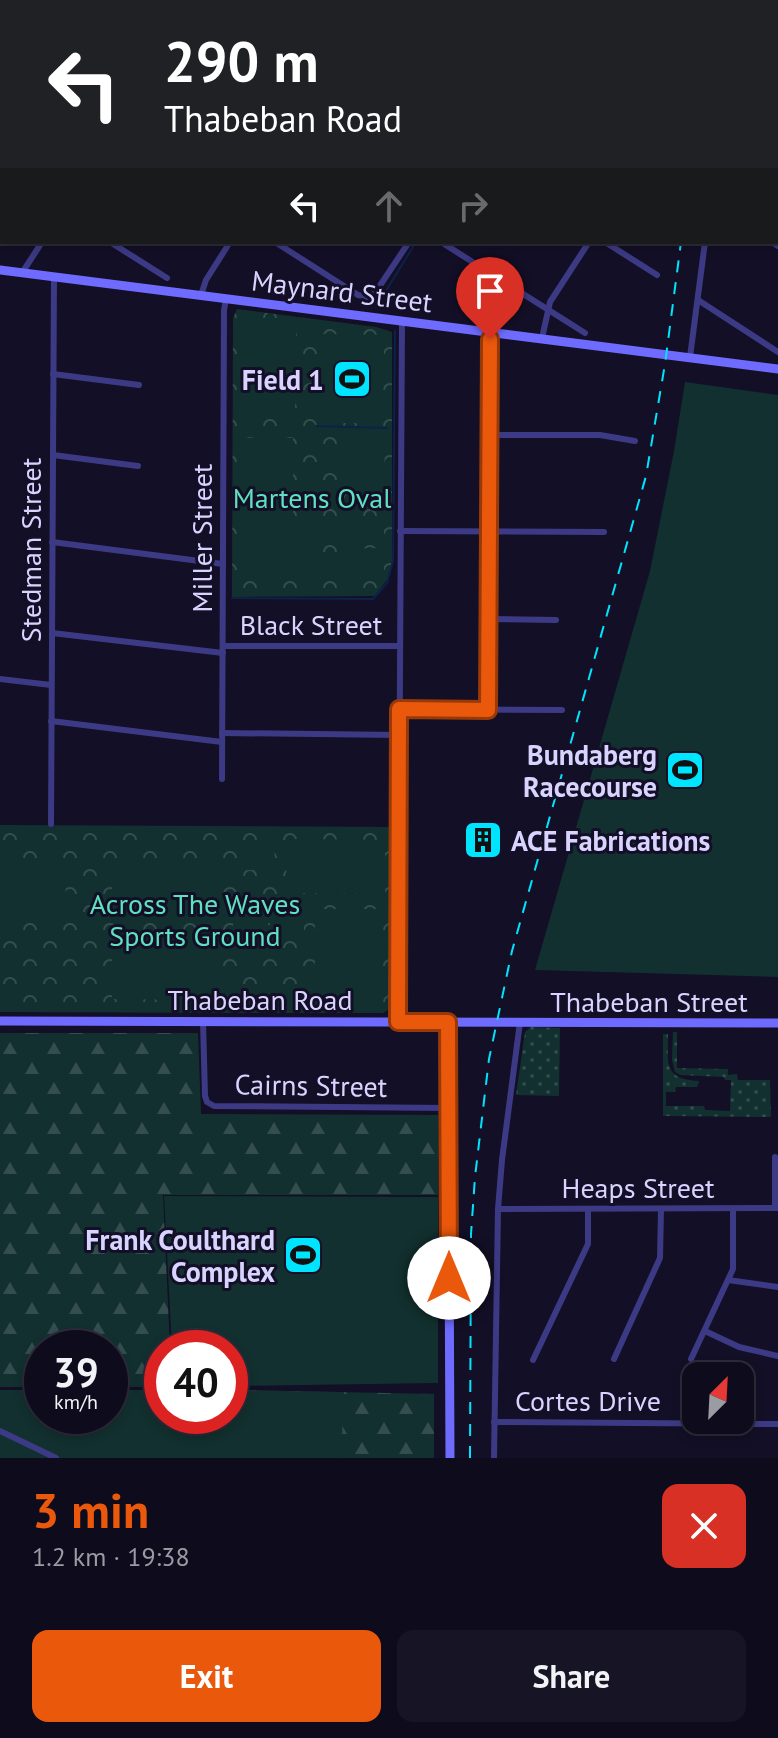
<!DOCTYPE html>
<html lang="en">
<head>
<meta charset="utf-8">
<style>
	body { margin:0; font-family:"PT Sans",sans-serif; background:#171425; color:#f1f3f6; height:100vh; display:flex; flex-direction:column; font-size:30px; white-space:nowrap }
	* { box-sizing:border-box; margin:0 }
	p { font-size:26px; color:#9b9ba3 }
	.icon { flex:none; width:44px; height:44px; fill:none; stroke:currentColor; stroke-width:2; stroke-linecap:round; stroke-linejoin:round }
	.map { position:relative; height:1458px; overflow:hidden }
	.panel { display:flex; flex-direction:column; background:#0e0b1c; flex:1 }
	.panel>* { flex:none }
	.top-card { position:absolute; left:0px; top:0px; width:778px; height:244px; box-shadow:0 4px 12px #0003,0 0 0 2px #2e2b3b; background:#202124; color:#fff; overflow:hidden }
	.needle { width:52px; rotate:24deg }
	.tools { position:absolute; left:682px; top:1362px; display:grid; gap:16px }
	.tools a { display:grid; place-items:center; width:72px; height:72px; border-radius:16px; background:#0e0b1c; box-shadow:0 4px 12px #0003,0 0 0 2px #2e2b3b; font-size:40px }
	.speed { position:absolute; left:24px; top:1330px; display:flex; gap:16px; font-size:40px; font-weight:700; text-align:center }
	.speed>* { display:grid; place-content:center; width:104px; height:104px; border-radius:50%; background:#0e0b1c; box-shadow:0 4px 12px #0003,0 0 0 2px #2e2b3b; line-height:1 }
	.speed small { font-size:20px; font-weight:400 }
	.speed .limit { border:12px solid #d22; background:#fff; color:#111 }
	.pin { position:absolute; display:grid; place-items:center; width:68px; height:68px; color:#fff; margin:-82px -34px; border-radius:50% 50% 50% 0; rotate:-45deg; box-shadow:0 0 8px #0007 }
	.pin .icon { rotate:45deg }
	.me { position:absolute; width:88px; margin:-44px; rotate:0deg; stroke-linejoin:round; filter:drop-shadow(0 0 6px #0008) }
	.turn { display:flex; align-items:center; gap:28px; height:168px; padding:0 32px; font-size:36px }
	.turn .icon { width:104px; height:104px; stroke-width:2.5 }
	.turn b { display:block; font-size:56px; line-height:68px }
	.lanes { display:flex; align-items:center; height:76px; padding:0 32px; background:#0003; justify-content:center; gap:40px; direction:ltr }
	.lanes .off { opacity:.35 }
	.round { display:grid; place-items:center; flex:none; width:84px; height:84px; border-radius:16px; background:#171425 }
	.head { display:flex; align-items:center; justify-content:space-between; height:136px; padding:0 32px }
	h1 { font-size:48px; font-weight:700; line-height:60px; color:#ea580c }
	.primary-button { display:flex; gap:16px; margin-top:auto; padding:16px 32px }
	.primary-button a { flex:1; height:92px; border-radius:16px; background:#ea580c; color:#fff; font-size:32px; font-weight:700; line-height:92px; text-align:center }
	.primary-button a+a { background:#171425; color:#f1f3f6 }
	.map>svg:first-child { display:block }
</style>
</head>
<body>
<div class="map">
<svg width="778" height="1458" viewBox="0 0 778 1458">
	<defs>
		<pattern id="grass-dots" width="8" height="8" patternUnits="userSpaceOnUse" patternTransform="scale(2)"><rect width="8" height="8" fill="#12302f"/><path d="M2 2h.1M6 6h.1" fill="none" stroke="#344d4e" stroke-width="1.8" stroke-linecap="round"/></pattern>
		<pattern id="forest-firs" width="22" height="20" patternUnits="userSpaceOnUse" patternTransform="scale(2)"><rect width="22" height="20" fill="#12302f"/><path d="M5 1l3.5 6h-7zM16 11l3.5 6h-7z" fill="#344d4e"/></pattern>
		<pattern id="park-crowns" width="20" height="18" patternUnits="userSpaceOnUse" patternTransform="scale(2)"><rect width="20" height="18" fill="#12302f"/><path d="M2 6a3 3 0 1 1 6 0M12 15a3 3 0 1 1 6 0" fill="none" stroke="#344d4e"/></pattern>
	</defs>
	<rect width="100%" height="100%" fill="#130f26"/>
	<g fill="url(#grass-dots)">
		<polygon points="531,1027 560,1028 559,1096 516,1095 525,1032"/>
		<path d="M673,1032H677V1068L728,1069V1075L737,1074L738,1080H770L771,1117L663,1116V1034H668C668,1064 663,1079 699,1081L697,1087H676L675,1092H666V1106H704L705,1110L730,1111L731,1080H725L724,1077L680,1075L675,1072L672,1060Z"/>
	</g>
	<g fill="url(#forest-firs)">
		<polygon points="0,1033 198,1033 201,1114 438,1115 438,1195 163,1195 170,1348 162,1348 162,1387 110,1387 110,1348 42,1348 42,1387 0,1387"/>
		<polygon points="238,1390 434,1394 434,1458 341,1458 341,1431"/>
	</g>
	<g fill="url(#park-crowns)">
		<polygon points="237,309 376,327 392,332 392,562 389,577 375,596 232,597 233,318"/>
		<polygon points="0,825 391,827 390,1009 383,1013 274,1013 274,1007 267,1007 267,1013 0,1012"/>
	</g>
	<g fill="#12302f">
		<polygon points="238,327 296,327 295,412 238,411"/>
		<polygon points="321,334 384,335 383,423 320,423"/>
		<polygon points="685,382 778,395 778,977 535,970 650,571 674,451"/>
		<polygon points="339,434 385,435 384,488 339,488"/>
		<polygon points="239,438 293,438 293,517 238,517"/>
		<polygon points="338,518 384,518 384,544 338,545"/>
		<polygon points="238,524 323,524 322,577 238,578"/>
		<polygon points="384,548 384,575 338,576 338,549"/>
		<polygon points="287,839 385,840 385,894 286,893"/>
		<polygon points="246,844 274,844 275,870 246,870"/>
		<polygon points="0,859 66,860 65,920 0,920"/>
		<polygon points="112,861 220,862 220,922 112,922"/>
		<polygon points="233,904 268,904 268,939 233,938"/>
		<rect x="270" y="905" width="34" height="34"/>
		<rect x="315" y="909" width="65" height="94"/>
		<polygon points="112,939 218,940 217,1000 112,999"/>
		<polygon points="164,1196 438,1197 438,1383 230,1386 230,1348 172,1348"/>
		<polygon points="0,1390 42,1390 42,1416 110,1416 110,1390 162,1390 162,1416 230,1416 230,1390 344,1392 341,1458 0,1458"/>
	</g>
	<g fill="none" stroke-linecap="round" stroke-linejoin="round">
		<g stroke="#0c2248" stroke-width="2">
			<polyline points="568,2 570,0"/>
			<polyline points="376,307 416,242"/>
			<polyline points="316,426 387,428"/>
			<polyline points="232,598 373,599 387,583 393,561 395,331"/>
		</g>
		<g stroke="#3d3a85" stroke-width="6">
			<polyline points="61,0 64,2"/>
			<polyline points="228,0 231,2"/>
			<polyline points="391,0 394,2"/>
			<polyline points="556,0 559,2"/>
			<polyline points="15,2 15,0"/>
			<polyline points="196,2 197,0"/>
			<polyline points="776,35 778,36"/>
			<polyline points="0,36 2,33"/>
			<polyline points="0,66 2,67"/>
			<polyline points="776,140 778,141"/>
			<polyline points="0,172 2,173"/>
			<polyline points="110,242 167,278"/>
			<polyline points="275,242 358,295 368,297 375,293 409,242"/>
			<polyline points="441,242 585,333"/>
			<polyline points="605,242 657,275"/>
			<polyline points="772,242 778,246"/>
			<polyline points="22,273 42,242"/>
			<polyline points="201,295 206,280 230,242"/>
			<polyline points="698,300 778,352"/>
			<polyline points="542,338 550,302 589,242"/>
			<polyline points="690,357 705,242"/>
			<polyline points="53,374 139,385"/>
			<polyline points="489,435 600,435 635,441"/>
			<polyline points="53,455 138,466"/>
			<polyline points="400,531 604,532"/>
			<polyline points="52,542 223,564"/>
			<polyline points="488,619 556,620"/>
			<polyline points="52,633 223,653"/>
			<polyline points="223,646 400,646"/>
			<polyline points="0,679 51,685"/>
			<polyline points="399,709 562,710"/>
			<polyline points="488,710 490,332"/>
			<polyline points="51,721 222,742"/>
			<polyline points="222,733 399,735"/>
			<polyline points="222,779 224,310 226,299"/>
			<polyline points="51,824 54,277"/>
			<polyline points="203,1021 205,1096 207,1102 214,1106 449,1108"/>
			<polyline points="398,1022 402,321"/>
			<polyline points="775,1157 775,1208"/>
			<polyline points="498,1209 778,1208"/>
			<polyline points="728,1280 778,1287"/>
			<polyline points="705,1331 739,1347 778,1356"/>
			<polyline points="614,1359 660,1258 661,1209"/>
			<polyline points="691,1359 733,1269 733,1209"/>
			<polyline points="533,1360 588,1244 588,1209"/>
			<polyline points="494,1422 778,1424"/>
			<polyline points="0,1431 56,1458"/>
			<polyline points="494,1458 498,1209 502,1160 520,1022"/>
		</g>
		<g stroke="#6f6bff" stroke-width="9">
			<polyline points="0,270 778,369"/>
			<polyline points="0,1021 778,1023"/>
			<polyline points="448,1022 450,1458"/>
		</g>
		<g stroke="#00e5ff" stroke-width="2" stroke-dasharray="12 10" stroke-linecap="butt">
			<polyline points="712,2 712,0"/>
			<polyline points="470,1458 471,1234 475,1177 489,1059 512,951 646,476 665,364 681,242"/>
		</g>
	</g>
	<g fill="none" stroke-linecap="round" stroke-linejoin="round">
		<defs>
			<polyline id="route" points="449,1278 448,1022 398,1022 399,709 488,710 490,339"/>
		</defs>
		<use href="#route" stroke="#983908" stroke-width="20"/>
		<use href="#route" stroke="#ea580c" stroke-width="14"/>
	</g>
	<defs>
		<symbol id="stadium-square" viewBox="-11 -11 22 22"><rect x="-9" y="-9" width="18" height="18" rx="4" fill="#00e5ff" stroke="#130f26"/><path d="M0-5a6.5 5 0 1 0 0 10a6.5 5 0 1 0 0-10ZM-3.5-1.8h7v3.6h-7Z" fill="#111"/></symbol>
		<symbol id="building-square" viewBox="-11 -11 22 22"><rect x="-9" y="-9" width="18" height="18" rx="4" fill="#00e5ff" stroke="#130f26"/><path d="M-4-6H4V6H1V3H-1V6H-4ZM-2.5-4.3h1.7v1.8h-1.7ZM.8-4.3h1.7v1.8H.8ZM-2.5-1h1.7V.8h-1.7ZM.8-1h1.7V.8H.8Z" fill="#111"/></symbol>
	</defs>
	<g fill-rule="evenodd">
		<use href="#stadium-square" x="330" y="357" width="44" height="44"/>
		<use href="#stadium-square" x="663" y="748" width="44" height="44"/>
		<use href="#building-square" x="461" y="818" width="44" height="44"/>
		<use href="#stadium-square" x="281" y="1233" width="44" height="44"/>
	</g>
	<g text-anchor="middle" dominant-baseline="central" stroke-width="6" stroke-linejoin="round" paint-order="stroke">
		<g font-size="28" fill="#d9d4ff" stroke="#130f26">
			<text transform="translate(342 291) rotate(7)">Maynard Street</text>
			<text transform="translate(201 538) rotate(-90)">Miller Street</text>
			<text transform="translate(30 550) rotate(-90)">Stedman Street</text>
			<text x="311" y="624">Black Street</text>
			<text x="260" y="999">Thabeban Road</text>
			<text x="649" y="1001">Thabeban Street</text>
			<text transform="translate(311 1085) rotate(1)">Cairns Street</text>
			<text x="638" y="1187">Heaps Street</text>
			<text x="588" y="1400">Cortes Drive</text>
		</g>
		<g font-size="28" font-weight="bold" fill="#d9d4ff" stroke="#130f26" text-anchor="end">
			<text x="324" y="379">Field 1</text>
			<text x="657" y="754">Bundaberg<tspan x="657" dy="32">Racecourse</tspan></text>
			<text x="511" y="840" text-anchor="start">ACE Fabrications</text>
			<text x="275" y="1239">Frank Coulthard<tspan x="275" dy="32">Complex</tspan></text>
		</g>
		<g font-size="28" fill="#5fe0c0" stroke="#130f26">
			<text x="312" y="497">Martens Oval</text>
			<text x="195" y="903">Across The Waves<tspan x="195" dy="32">Sports Ground</tspan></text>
		</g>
	</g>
</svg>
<div class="tools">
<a><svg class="needle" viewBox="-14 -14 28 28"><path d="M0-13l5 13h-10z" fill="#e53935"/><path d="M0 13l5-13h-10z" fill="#9b9ba3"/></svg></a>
</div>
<div class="speed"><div>39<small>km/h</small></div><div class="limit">40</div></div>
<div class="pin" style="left:490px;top:339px;background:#d93025"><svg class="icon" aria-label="arrive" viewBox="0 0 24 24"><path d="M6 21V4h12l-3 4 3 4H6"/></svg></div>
<svg class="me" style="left:449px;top:1278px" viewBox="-20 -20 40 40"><circle r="19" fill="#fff"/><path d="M0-13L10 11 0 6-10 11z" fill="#ea580c"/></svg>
<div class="top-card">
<div class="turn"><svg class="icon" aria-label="left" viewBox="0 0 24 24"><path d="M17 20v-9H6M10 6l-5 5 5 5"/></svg><div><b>290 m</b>Thabeban Road</div></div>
<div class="lanes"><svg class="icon" aria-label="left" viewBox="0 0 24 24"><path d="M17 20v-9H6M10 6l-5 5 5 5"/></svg><svg class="icon off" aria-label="ahead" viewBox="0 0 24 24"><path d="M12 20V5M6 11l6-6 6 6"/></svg><svg class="icon off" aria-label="right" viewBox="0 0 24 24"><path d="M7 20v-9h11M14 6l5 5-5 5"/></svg></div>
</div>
</div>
<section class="panel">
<div class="head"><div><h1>3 min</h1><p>1.2 km · 19:38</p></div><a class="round" style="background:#d93025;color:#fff"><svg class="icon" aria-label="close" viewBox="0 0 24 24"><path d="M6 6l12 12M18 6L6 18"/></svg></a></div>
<div class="primary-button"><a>Exit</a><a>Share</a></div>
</section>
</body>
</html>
